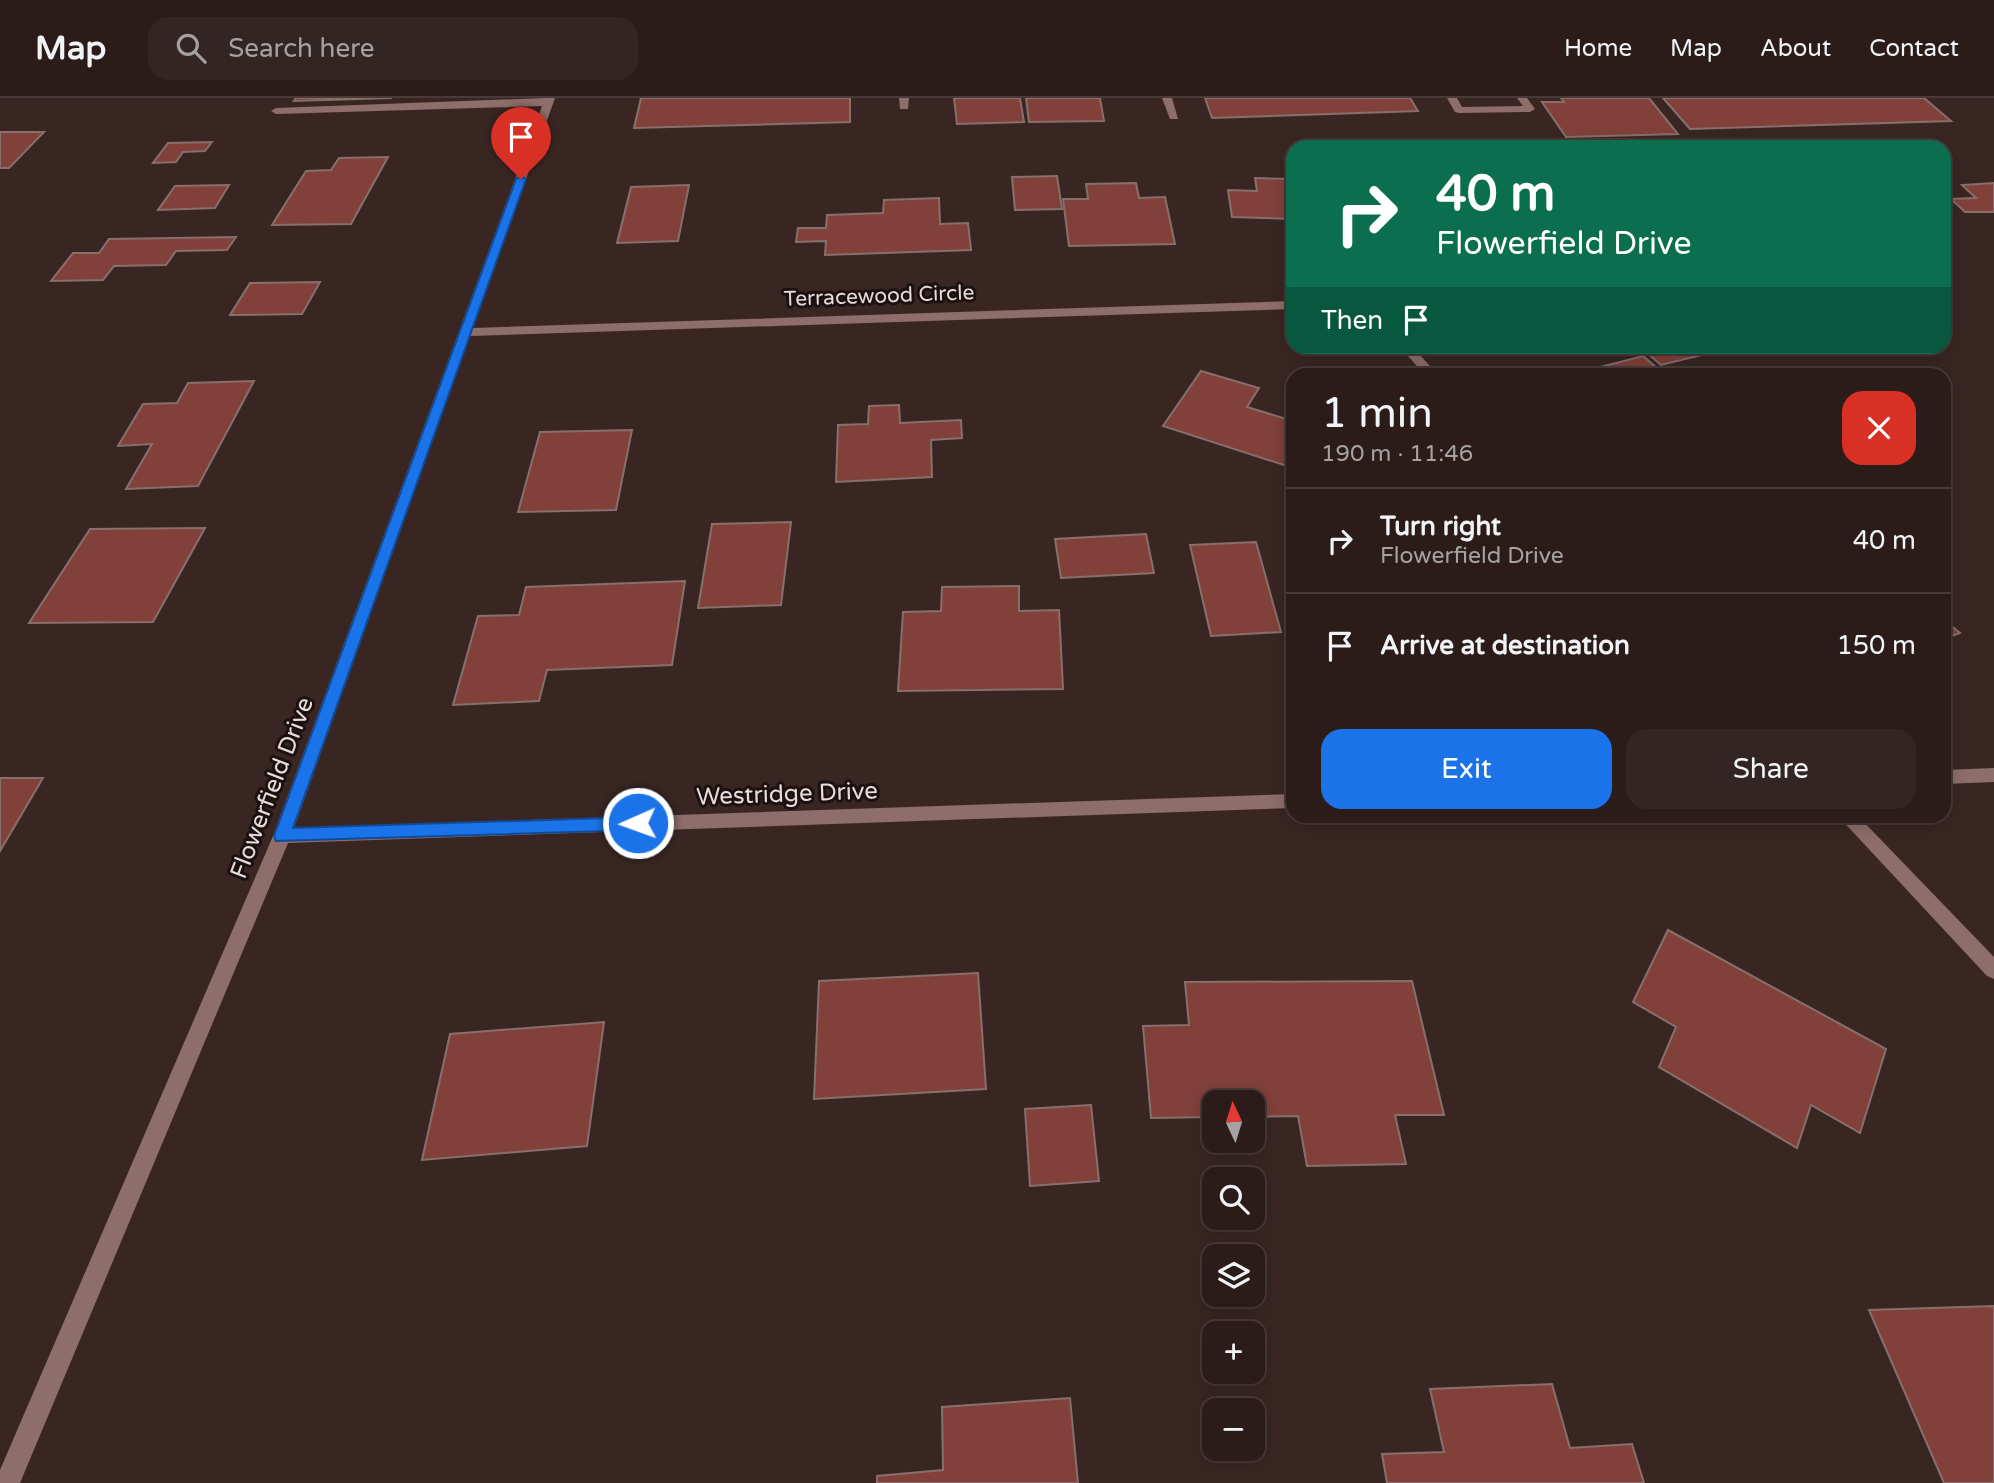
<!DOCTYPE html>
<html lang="en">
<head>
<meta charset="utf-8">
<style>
	body { margin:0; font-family:"Varela Round",sans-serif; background:#332523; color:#f1f3f6; height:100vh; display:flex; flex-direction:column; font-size:26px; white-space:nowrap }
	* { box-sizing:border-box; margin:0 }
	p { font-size:23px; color:#a6a1a2 }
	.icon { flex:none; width:38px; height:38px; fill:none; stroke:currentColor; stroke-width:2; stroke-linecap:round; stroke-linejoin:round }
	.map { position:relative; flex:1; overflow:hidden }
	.details { position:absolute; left:1286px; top:270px; width:665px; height:455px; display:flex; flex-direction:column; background:#2b1c1a; border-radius:21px; box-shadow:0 4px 18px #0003,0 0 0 2px #473a39 }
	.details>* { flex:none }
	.banner { position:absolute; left:1286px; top:42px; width:665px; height:214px; border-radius:21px; box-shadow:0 4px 18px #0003,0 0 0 2px #473a39; background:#0b6e4f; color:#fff; overflow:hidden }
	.needle { width:46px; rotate:356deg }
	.controls { position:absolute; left:1202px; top:992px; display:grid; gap:14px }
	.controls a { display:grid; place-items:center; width:63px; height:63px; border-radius:14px; background:#2b1c1a; box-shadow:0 4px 18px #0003,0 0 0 2px #473a39; font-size:35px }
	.pin { position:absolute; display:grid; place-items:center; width:60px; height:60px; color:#fff; margin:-72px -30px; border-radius:50% 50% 50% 0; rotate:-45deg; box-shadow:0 0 7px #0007 }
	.pin .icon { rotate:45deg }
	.me { position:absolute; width:77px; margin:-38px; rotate:268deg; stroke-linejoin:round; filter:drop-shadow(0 0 5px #0008) }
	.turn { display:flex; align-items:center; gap:24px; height:147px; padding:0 35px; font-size:32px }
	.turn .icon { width:91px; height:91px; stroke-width:2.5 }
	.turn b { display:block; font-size:49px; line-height:60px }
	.then { display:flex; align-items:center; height:66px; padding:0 35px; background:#0003; gap:14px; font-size:26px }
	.round { display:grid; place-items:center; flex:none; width:74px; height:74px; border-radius:21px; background:#332523 }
	.head { display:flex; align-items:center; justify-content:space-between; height:119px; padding:0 35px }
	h1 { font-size:42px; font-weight:600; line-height:52px }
	.cta { display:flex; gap:14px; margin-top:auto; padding:14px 35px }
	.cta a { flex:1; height:80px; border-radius:21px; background:#1a73e8; color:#fff; font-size:28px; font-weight:600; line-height:80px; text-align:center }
	.cta a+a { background:#332523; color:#f1f3f6 }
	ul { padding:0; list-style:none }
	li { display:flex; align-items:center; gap:21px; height:105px; padding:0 35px; border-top:2px solid #473a39 }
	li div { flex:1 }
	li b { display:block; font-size:26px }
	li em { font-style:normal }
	header { display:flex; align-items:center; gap:42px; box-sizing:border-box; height:98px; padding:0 35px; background:#2b1c1a; border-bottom:2px solid #473a39 }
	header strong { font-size:33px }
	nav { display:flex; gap:38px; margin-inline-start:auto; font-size:24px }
	.search { width:490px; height:63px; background:#332523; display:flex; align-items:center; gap:18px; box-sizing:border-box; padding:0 24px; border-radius:21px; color:#a6a1a2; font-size:26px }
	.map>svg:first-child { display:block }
</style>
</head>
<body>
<header>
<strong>Map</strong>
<div class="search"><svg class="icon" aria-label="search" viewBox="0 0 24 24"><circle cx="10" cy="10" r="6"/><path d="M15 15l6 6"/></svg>Search here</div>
<nav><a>Home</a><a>Map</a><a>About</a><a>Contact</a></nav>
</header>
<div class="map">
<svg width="1994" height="1385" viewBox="0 0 1994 1385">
	<rect width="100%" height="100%" fill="#392623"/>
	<g fill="#82403a" stroke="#876f6c" stroke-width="2">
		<polygon points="296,0 392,0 294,3"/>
		<polygon points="641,0 850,0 850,24 634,30"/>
		<polygon points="954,0 1020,0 1024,24 957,26"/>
		<polygon points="1026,0 1100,0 1104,23 1029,24"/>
		<polygon points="1205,0 1410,0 1418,13 1212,20"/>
		<polygon points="1561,0 1649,0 1678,36 1566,39 1542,4 1564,4"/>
		<polygon points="1663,0 1924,0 1951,23 1690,31"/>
		<polygon points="0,34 44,34 9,70 0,70"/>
		<polygon points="1792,43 1835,44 1840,49 1797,49"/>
		<polygon points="212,44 205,53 183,54 176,64 153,65 168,45"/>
		<polygon points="388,59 351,126 272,127 306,73 331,72 339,60"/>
		<polygon points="1057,78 1062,111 1015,112 1012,79"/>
		<polygon points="1255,80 1293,81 1293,121 1232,119 1228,92 1257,93"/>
		<polygon points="1136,85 1139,100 1165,99 1175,146 1069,148 1063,101 1088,101 1086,86"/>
		<polygon points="1994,85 1994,114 1965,114 1951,101 1976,100 1962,87"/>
		<polygon points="229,87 215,110 158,112 175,88"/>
		<polygon points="689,87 678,143 617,145 631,89"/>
		<polygon points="939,100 940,126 968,125 971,152 825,157 826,143 796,144 798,130 826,130 827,117 883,115 884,102"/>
		<polygon points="236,139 227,152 176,153 166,167 114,168 103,182 51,183 73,155 99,155 109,141"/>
		<polygon points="320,184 302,216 230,217 250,185"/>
		<polygon points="1639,248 1697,248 1706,256 1661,267"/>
		<polygon points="1643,258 1664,276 1589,276 1585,273"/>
		<polygon points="1201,273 1259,290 1247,309 1293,323 1293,370 1163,328"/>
		<polygon points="254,283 198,388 126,391 152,346 118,348 143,306 177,305 188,285"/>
		<polygon points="899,307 900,325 961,322 962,340 931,342 932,379 836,384 838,327 868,326 869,308"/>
		<polygon points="632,332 616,412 518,414 540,334"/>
		<polygon points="791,424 781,507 698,510 712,426"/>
		<polygon points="205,430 153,524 29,525 90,431"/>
		<polygon points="1146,436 1154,475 1061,480 1055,441"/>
		<polygon points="1256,444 1281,534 1211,538 1190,447"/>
		<polygon points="685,483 672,567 547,572 539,603 453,607 478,518 519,517 526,489"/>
		<polygon points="1019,488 1019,513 1059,512 1063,591 898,593 903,514 941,513 942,489"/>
		<polygon points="1944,522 1960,535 1944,541"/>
		<polygon points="0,680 43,680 0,753"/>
		<polygon points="1668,832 1886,951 1860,1035 1811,1007 1797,1050 1659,969 1676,929 1633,904"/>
		<polygon points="978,875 986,991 814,1001 819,883"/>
		<polygon points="1412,883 1444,1017 1395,1017 1406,1066 1307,1068 1298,1018 1253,1019 1253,1004 1214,1004 1214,1019 1151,1020 1143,928 1189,927 1185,884"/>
		<polygon points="604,924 587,1048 422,1062 450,936"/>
		<polygon points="1091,1007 1099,1083 1030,1088 1025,1011"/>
		<polygon points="1994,1208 1994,1385 1944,1385 1869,1212"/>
		<polygon points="1552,1286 1570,1350 1632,1346 1644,1385 1387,1385 1382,1356 1444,1354 1430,1291"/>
		<polygon points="1070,1300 1078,1385 877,1385 877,1378 943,1372 942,1309"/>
	</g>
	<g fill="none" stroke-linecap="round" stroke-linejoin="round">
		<g fill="#8d6e6a" fill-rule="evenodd">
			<polygon points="545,0 555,0 473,230 1293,203 1293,211 470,238 294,730 1293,696 1293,710 288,745 20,1385 0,1385 0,1372 273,738 542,8 276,16 271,13 276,10"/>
			<polygon points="899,0 909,0 908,11 900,11"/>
			<polygon points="1162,0 1172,0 1178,21 1170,21"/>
			<polygon points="1447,0 1457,0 1462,9 1523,8 1517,0 1527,0 1535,11 1530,14 1459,15 1455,14"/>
			<polygon points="1399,248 1412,248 1437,276 1424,276"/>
			<polygon points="1994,670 1994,684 1944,686 1944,672"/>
			<polygon points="1838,718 1858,718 1994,859 1994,881 1987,878"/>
		</g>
	</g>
	<polygon fill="#1a73e8" stroke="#114b97" stroke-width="2" points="521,78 526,81 293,730 638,719 646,725 638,732 276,743 274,738 516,81"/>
	<g text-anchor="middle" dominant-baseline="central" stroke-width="6" stroke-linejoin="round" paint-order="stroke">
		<g font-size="21" fill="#e8dbd9" stroke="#1a1110">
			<text transform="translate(879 198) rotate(-2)">Terracewood Circle</text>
		</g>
		<g font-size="24" fill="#e8dbd9" stroke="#1a1110">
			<text transform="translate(272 690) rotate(-69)">Flowerfield Drive</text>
			<text transform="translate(787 696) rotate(-2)">Westridge Drive</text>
		</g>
	</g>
</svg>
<div class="controls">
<a><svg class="needle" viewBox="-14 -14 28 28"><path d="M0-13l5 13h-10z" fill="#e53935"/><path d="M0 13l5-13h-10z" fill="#a6a1a2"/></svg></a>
<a><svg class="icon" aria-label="search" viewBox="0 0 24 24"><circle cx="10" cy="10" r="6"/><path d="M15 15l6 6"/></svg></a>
<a><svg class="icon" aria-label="layers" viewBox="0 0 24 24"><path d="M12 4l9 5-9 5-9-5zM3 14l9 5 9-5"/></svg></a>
<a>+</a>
<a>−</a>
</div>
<div class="pin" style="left:521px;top:81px;background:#d93025"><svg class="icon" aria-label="arrive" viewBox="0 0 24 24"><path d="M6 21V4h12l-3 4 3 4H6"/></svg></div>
<svg class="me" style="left:638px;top:725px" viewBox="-20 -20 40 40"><circle r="17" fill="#1a73e8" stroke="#fff" stroke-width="3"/><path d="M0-11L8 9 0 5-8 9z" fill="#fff"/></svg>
<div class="banner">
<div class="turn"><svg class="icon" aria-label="right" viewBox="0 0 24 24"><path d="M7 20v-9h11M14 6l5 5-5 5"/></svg><div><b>40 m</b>Flowerfield Drive</div></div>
<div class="then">Then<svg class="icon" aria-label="arrive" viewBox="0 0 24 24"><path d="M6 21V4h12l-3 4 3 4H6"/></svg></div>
</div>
<section class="details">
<div class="head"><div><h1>1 min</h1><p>190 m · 11:46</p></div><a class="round" style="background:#d93025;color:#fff"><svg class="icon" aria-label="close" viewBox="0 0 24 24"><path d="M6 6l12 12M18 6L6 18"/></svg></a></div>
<ul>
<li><svg class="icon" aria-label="right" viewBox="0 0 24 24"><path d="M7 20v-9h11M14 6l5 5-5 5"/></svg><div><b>Turn right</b><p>Flowerfield Drive</p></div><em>40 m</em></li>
<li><svg class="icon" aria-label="arrive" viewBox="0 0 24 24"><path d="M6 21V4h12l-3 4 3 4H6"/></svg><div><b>Arrive at destination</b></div><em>150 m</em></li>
</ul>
<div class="cta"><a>Exit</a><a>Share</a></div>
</section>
</div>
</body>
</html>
